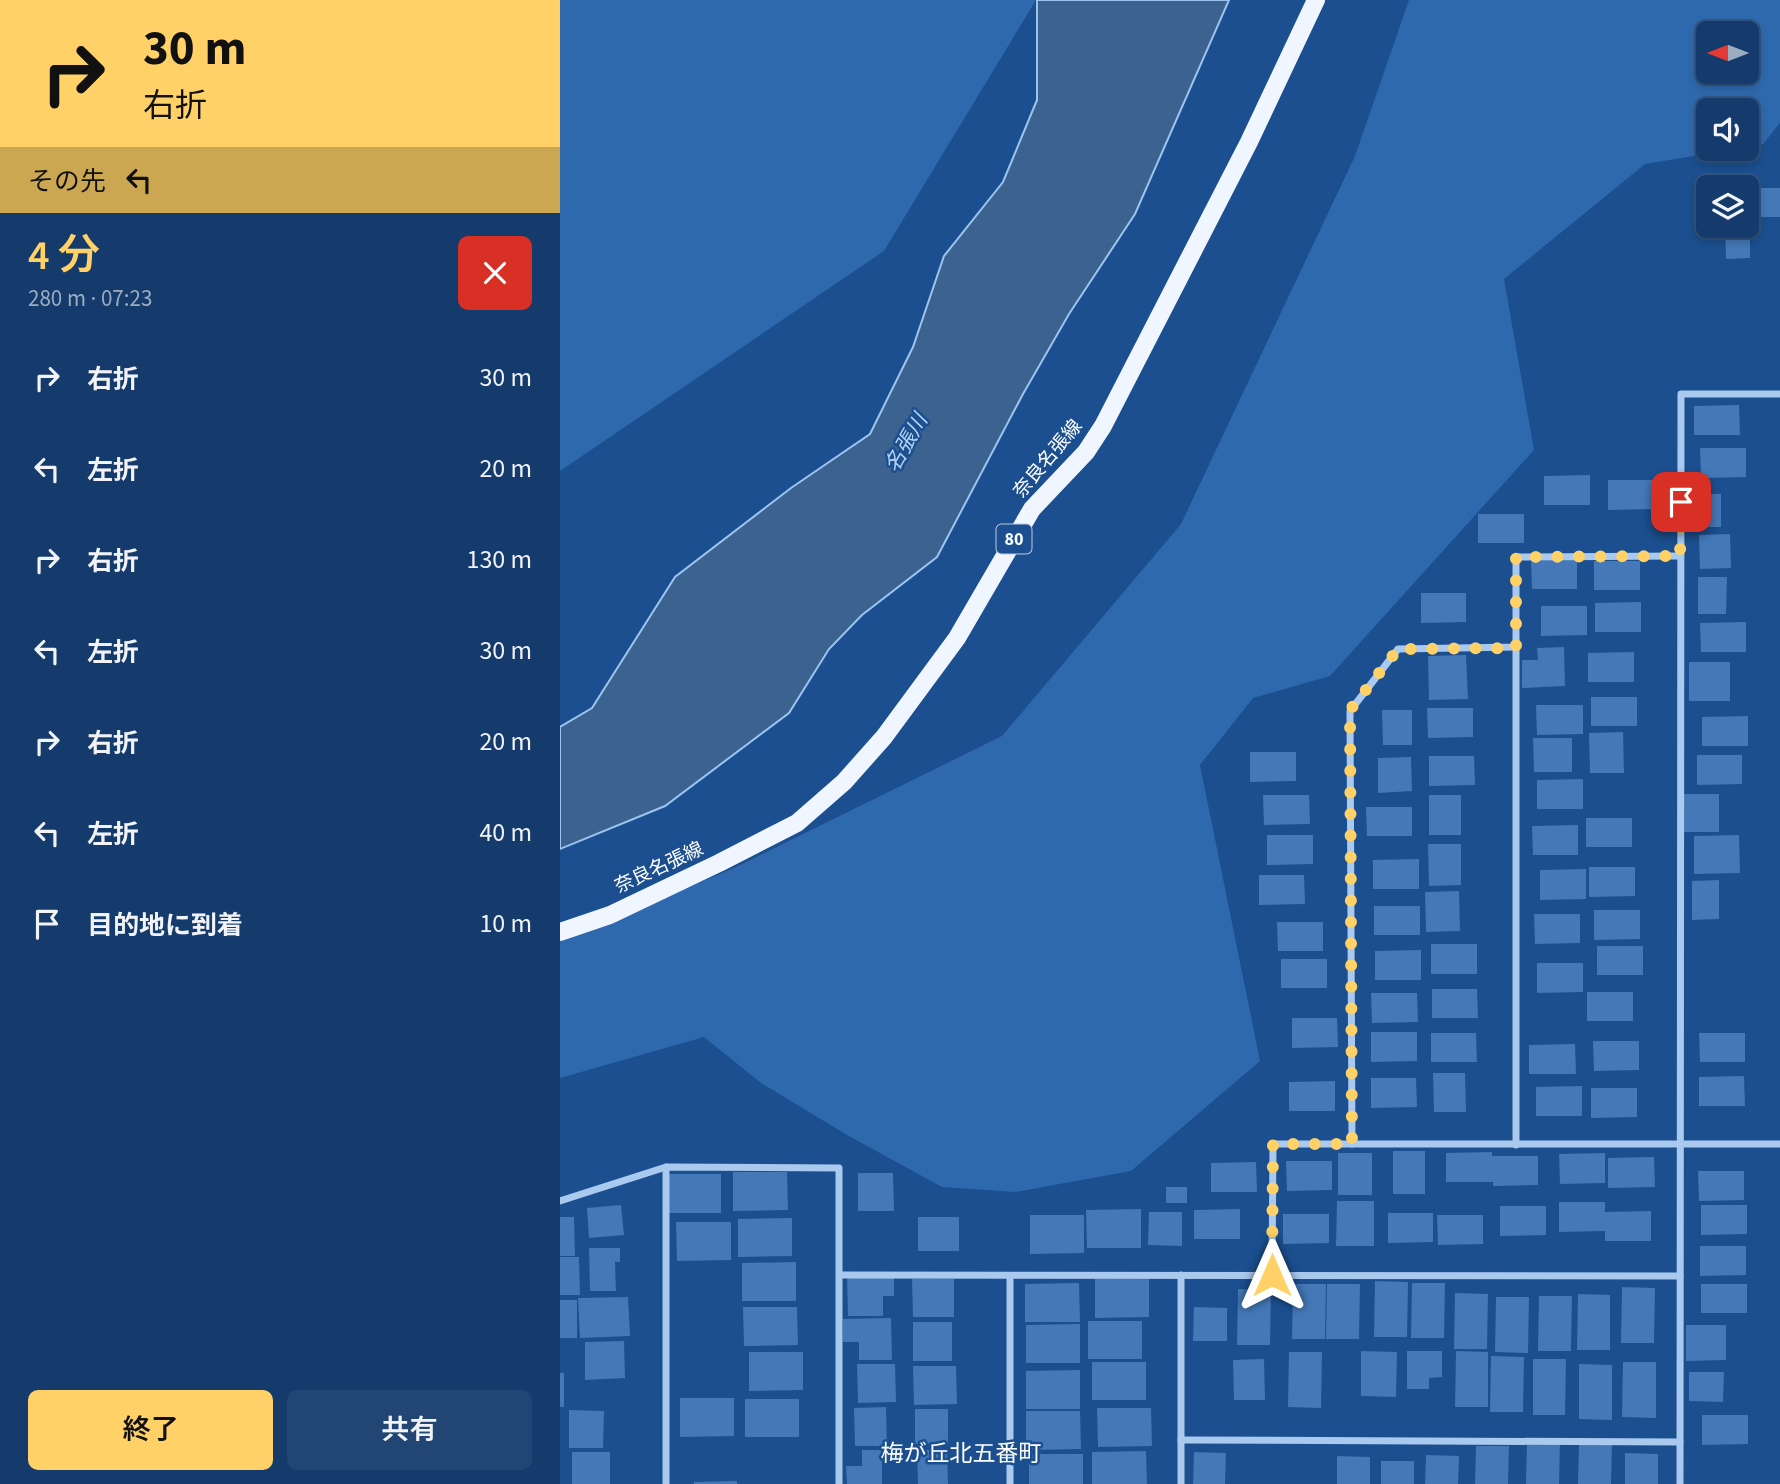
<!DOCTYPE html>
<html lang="ja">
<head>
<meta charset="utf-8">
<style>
	body { margin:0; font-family:"Source Sans 3","Noto Sans JP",sans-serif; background:#214673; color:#f1f3f6; height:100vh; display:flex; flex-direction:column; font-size:26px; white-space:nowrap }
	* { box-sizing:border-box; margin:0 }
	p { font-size:23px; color:#9dadc1 }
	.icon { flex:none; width:38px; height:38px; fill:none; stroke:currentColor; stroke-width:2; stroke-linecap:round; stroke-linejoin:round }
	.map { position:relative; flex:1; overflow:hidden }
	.drawer { display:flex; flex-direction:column; background:#143b6b; width:560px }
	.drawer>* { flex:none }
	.guide { background:#ffd166; color:#111; overflow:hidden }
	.needle { width:46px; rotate:270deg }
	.buttons { position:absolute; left:1136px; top:21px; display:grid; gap:14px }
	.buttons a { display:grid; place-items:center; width:63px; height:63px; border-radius:10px; background:#143b6b; box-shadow:0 4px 10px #0003,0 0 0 2px #33557e; font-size:35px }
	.pin { position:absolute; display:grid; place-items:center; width:60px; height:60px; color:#fff; margin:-30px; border-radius:14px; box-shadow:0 4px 10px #0006 }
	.me { position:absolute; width:77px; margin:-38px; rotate:0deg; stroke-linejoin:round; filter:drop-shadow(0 0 5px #0008) }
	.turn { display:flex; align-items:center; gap:24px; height:147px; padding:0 28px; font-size:32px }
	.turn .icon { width:91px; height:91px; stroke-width:2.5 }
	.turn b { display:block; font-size:49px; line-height:60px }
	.then { display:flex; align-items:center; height:66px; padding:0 28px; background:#0003; gap:14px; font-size:26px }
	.round { display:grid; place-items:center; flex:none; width:74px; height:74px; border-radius:10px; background:#214673 }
	.head { display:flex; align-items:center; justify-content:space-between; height:119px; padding:0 28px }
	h1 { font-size:42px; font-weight:600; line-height:52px; color:#ffd166 }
	.primary-button { display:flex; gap:14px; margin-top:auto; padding:14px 28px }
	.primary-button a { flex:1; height:80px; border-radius:10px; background:#ffd166; color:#111; font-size:28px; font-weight:600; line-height:80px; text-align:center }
	.primary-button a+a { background:#214673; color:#f1f3f6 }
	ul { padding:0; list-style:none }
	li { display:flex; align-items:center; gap:21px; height:91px; padding:0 28px }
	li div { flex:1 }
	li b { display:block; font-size:26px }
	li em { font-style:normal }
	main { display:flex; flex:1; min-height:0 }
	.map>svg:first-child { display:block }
</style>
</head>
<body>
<main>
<section class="drawer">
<div class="guide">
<div class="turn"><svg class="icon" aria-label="right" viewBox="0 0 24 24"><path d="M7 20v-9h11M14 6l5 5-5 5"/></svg><div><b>30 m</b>右折</div></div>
<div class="then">その先<svg class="icon" aria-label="left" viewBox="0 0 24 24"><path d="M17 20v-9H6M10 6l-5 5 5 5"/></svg></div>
</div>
<div class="head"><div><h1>4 分</h1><p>280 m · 07:23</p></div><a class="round" style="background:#d93025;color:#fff"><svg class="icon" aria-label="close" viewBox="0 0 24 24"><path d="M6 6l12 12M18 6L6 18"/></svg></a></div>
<ul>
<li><svg class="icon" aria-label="right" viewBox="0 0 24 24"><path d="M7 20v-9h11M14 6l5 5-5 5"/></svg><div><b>右折</b></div><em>30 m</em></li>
<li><svg class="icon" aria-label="left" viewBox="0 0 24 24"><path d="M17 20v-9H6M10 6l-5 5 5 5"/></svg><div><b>左折</b></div><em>20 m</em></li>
<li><svg class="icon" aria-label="right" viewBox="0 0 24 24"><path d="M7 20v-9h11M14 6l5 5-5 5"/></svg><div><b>右折</b></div><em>130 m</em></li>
<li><svg class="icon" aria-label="left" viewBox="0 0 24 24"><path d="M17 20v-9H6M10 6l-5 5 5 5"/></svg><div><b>左折</b></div><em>30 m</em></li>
<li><svg class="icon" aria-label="right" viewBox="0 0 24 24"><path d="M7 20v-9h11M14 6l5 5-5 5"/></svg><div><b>右折</b></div><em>20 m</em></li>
<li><svg class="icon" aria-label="left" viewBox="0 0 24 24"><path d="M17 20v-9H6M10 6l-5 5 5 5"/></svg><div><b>左折</b></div><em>40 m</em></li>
<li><svg class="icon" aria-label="arrive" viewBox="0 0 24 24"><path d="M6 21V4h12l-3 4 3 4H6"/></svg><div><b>目的地に到着</b></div><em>10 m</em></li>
</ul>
<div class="primary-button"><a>終了</a><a>共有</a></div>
</section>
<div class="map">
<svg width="1220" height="1484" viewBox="0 0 1220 1484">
	<rect width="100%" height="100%" fill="#1b4f8f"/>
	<g fill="#2e69ad" fill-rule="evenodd">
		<polygon points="0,0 476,0 324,251 0,471"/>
		<path d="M849,0H1220V123L1203,144L1187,147L1186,110H1148V149H1176L1085,164L944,279L974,450L770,676L693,698L640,765L700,1061L571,1171L456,1192L382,1187L287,1135L201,1083L144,1037L0,1078V941L172,869L442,736L621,524L795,156ZM1148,33H1186V72H1148Z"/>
	</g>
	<polygon fill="#3c6290" stroke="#9cc4f0" stroke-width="2" points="477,0 669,0 575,214 509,314 463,394 377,557 302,615 269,649 229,713 105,806 0,849 0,727 32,708 115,577 231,488 310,434 353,347 384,256 443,182 477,100"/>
	<g fill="#4478b7">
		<rect x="1186" y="188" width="34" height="29"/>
		<polygon points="1186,224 1190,224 1190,258 1166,259 1165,226"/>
		<polygon points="1179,405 1180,435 1134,435 1134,406"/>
		<polygon points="1140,448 1186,448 1186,477 1141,478"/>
		<polygon points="1030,475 1030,505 984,505 984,476"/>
		<polygon points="1048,480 1093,480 1093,509 1048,510"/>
		<rect x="1127" y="494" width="34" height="33"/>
		<rect x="918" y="514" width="46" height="29"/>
		<polygon points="1170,534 1171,568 1140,569 1139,535"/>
		<polygon points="1017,559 1017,589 972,589 971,560"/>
		<rect x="1034" y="561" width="46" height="29"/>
		<polygon points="1138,577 1167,577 1166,614 1138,614"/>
		<polygon points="861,593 906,593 906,622 861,623"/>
		<polygon points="1081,602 1081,632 1035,632 1035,603"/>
		<polygon points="981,606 1027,606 1027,635 981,636"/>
		<polygon points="1186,622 1186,652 1141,652 1140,623"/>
		<polygon points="1004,647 1005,686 962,688 962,660 978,660 977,648"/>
		<polygon points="1074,652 1074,682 1028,682 1028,653"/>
		<polygon points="906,655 908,699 869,700 868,656"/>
		<rect x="1129" y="662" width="41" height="39"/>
		<rect x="1031" y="697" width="46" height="29"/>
		<polygon points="976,705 1023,705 1023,734 977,735"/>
		<polygon points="867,708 913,708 913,737 868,738"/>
		<polygon points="822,710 852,710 852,745 823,745"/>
		<polygon points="1188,716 1188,746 1142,746 1142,717"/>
		<polygon points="1063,732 1064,773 1030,773 1029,733"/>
		<polygon points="973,738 1012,738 1012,772 974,772"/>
		<polygon points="690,752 736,752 736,781 690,782"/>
		<polygon points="1137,755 1182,755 1182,784 1137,785"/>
		<polygon points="869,756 914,756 915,785 869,786"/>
		<polygon points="851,757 852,791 818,793 818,758"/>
		<polygon points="1023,779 1023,809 977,809 977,780"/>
		<rect x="1123" y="794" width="36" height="38"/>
		<polygon points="703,795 749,795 750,824 704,825"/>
		<rect x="869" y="795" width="32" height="40"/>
		<polygon points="806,807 852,807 852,836 807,836"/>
		<rect x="1026" y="818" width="46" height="29"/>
		<polygon points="1018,825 1018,855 973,855 972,826"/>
		<polygon points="707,835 753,835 753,864 707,865"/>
		<polygon points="1179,835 1180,873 1134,874 1134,836"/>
		<polygon points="868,844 901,844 901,885 869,886"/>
		<polygon points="859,859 859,889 813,889 813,860"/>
		<polygon points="1029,867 1075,867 1075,896 1029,897"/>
		<polygon points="1026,869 1026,899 980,900 980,870"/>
		<polygon points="699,875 744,875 745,904 699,905"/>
		<polygon points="1159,880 1159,919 1132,920 1132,881"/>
		<polygon points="899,891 900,931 866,932 865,892"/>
		<rect x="814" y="906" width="46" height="29"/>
		<polygon points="1034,910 1080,910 1080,939 1034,940"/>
		<polygon points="974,914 1020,914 1020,943 975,944"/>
		<polygon points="717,922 763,922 763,951 718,951"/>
		<rect x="871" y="944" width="46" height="30"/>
		<rect x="1037" y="946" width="46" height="29"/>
		<polygon points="861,950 861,980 815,980 815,951"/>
		<rect x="721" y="959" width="46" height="29"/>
		<polygon points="977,963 1023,963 1023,992 977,993"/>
		<polygon points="872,989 917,989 918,1018 872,1018"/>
		<rect x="1027" y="992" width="46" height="29"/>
		<polygon points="811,993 857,993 858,1022 812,1023"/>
		<polygon points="732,1018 777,1018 778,1047 732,1048"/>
		<polygon points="811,1032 857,1032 857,1061 811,1062"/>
		<polygon points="871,1033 916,1033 917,1062 871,1062"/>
		<polygon points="1139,1033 1185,1033 1185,1062 1140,1062"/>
		<polygon points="1033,1041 1079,1041 1079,1070 1034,1071"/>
		<polygon points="1015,1044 1016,1074 969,1074 969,1045"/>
		<polygon points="873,1073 905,1073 906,1112 874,1112"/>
		<polygon points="1184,1076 1185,1106 1139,1106 1139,1077"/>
		<polygon points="811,1078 856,1078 857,1107 811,1108"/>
		<polygon points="775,1081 775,1111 729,1111 729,1082"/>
		<polygon points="1022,1086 1022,1116 976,1116 976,1087"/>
		<polygon points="1031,1088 1077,1088 1077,1117 1031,1118"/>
		<rect x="833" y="1151" width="32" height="43"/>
		<polygon points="932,1152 932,1156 978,1156 978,1185 933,1186 933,1182 886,1182 886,1153"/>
		<rect x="778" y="1153" width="34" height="42"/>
		<polygon points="1045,1153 1045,1183 1000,1184 999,1154"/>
		<polygon points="1094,1157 1095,1187 1048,1188 1048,1158"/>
		<polygon points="726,1161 772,1161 772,1190 727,1191"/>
		<polygon points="696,1162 697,1192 651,1192 651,1163"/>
		<polygon points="1138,1171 1184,1171 1184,1200 1139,1201"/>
		<polygon points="173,1172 227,1172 228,1210 173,1211"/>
		<polygon points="298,1173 333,1173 334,1211 298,1211"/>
		<rect x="107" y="1174" width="54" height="39"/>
		<rect x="606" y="1187" width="21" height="16"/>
		<polygon points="777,1201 814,1201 814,1246 776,1246"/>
		<polygon points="999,1202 1045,1202 1045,1212 1091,1211 1091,1241 1045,1241 1045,1231 999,1232"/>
		<polygon points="61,1205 64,1235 29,1238 27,1208"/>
		<polygon points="1141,1205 1187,1205 1187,1234 1141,1235"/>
		<polygon points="940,1206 986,1206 986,1235 940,1236"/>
		<polygon points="581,1209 581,1248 527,1248 526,1210"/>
		<polygon points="680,1209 680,1239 634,1239 634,1210"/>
		<polygon points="589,1212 622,1212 622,1246 588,1245"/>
		<polygon points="828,1213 873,1213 873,1242 828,1243"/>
		<polygon points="723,1214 769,1214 769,1243 723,1244"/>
		<polygon points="470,1215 524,1215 524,1253 470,1254"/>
		<polygon points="877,1215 923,1215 923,1244 878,1245"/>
		<polygon points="0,1217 14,1217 15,1256 0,1256"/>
		<rect x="358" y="1217" width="41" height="34"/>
		<polygon points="232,1218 232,1256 178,1257 178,1219"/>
		<polygon points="116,1222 171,1222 171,1260 117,1261"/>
		<polygon points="1140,1246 1186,1246 1186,1275 1140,1276"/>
		<polygon points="29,1248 60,1248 60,1262 55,1262 56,1291 30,1291"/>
		<polygon points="0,1257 19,1257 20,1295 0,1295"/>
		<polygon points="236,1262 236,1301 182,1301 182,1263"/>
		<polygon points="287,1276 334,1276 334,1296 323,1296 323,1316 288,1316"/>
		<polygon points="352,1279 394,1279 394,1317 353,1317"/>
		<polygon points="535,1279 589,1279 589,1317 535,1318"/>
		<polygon points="815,1281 848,1282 847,1337 814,1337"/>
		<polygon points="519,1283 520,1322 465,1322 465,1284"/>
		<polygon points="852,1283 885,1283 884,1338 851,1338"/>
		<polygon points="733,1284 766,1284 765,1339 732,1339"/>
		<polygon points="767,1284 800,1284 799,1339 766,1339"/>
		<rect x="1141" y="1284" width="46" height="29"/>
		<polygon points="1062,1287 1095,1288 1094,1343 1061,1343"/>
		<polygon points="678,1289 711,1290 710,1345 677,1345"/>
		<polygon points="895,1293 928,1294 927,1349 894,1349"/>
		<polygon points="1018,1294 1050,1295 1050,1350 1017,1350"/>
		<polygon points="979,1296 1012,1296 1011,1351 978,1351"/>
		<polygon points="68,1297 70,1336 20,1338 18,1298"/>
		<polygon points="936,1297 969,1297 968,1353 935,1352"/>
		<rect x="0" y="1300" width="17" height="38"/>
		<polygon points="183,1307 237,1307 238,1345 184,1346"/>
		<polygon points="634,1307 667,1308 667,1341 633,1341"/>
		<polygon points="331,1318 332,1360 299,1360 299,1342 283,1342 283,1319"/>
		<rect x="528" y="1321" width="54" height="38"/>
		<rect x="353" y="1322" width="39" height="39"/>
		<polygon points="520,1324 520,1363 466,1363 466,1325"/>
		<polygon points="1126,1325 1166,1325 1166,1360 1126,1361"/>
		<polygon points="64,1341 65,1378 25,1380 25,1342"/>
		<polygon points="801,1351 837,1352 836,1397 801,1396"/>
		<polygon points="847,1351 882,1351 882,1377 869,1378 869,1389 847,1389"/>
		<polygon points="896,1351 928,1352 928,1407 895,1407"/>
		<polygon points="189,1352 243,1352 243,1390 189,1391"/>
		<polygon points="729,1352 762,1352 761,1408 728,1407"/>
		<polygon points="931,1356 964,1357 963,1412 930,1412"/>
		<polygon points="704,1359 705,1400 674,1400 673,1360"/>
		<polygon points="973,1359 1006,1359 1005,1415 973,1415"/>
		<rect x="532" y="1362" width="54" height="38"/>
		<polygon points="1063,1362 1096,1362 1096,1418 1062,1417"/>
		<polygon points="297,1364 335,1364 336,1402 298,1403"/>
		<polygon points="1019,1364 1052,1365 1052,1420 1019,1419"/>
		<polygon points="353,1366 396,1366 397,1404 354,1405"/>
		<polygon points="520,1370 520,1409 466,1409 466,1371"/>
		<polygon points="1129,1372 1164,1372 1163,1402 1129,1401"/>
		<rect x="0" y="1373" width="4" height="34"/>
		<polygon points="120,1398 174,1398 174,1436 120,1437"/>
		<rect x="185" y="1399" width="54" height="38"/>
		<polygon points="326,1407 327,1446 295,1446 294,1408"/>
		<polygon points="537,1408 591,1408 592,1446 538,1447"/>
		<rect x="355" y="1409" width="33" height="35"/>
		<polygon points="9,1410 44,1411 43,1448 9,1448"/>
		<polygon points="466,1411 520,1411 521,1449 466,1450"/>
		<polygon points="1142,1415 1188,1415 1188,1444 1142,1445"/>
		<polygon points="967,1441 1000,1442 999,1484 966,1484"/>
		<polygon points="1019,1443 1052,1444 1051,1484 1018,1484"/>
		<polygon points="916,1446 949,1446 948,1484 915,1484"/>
		<polygon points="302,1450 322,1450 322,1484 287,1484 286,1466 302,1466"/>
		<polygon points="357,1450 387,1450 388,1484 358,1484"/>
		<polygon points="586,1451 587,1484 532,1484 532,1452"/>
		<rect x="12" y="1452" width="38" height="32"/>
		<polygon points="634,1452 666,1453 665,1484 633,1484"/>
		<polygon points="1065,1453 1098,1454 1098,1484 1065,1484"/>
		<rect x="469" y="1454" width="54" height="30"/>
		<polygon points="866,1455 899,1456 898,1484 865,1484"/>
		<polygon points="777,1456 810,1457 810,1484 777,1484"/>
		<rect x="821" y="1461" width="33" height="23"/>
		<polygon points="177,1481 177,1484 134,1484 134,1482"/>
	</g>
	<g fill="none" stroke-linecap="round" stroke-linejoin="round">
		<g stroke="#a9c9ee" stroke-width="7">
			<polyline points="956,647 956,1145"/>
			<polyline points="792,1144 790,711 838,649 956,647 956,557 1120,556"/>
			<polyline points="106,1167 106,1484"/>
			<polyline points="0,1201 106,1167 279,1168 279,1484"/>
			<polyline points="280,1275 1120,1276"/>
			<polyline points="712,1275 713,1144 1220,1144"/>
			<polyline points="450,1276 450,1484"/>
			<polyline points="621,1440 1120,1442"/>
			<polyline points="621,1484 621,1275"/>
			<polyline points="1120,1484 1121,394 1220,394"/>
		</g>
		<polyline stroke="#f0f6ff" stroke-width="18" points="0,932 50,915 159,863 237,823 284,782 324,737 397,638 472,509 526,452 543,426 689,142 756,0"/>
	</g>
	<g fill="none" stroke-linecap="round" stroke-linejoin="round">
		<polyline stroke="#ffd166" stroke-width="12" stroke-dasharray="0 21.6" points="712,1275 713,1144 792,1144 790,710 838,649 956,648 956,557 1120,556 1121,502"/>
	</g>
	<g text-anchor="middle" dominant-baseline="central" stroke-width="5" stroke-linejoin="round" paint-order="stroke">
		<rect fill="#1b4f8f" stroke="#bbcadd" stroke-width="2" x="436.5" y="524.5" width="35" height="29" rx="5"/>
		<g font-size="18" font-weight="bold" fill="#fff">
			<text x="454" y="539">80</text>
		</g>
		<g font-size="19" fill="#fff" stroke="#1b4f8f">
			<text transform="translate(488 459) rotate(-50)">奈良名張線</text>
			<text transform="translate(99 868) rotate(-25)">奈良名張線</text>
		</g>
		<g font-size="21" font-style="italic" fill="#b5d3f5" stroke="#1b4f8f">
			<text transform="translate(346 443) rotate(-60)">名張川</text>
		</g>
		<g font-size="23" fill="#fff" stroke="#1b4f8f">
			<text x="401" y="1453">梅が丘北五番町</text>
		</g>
	</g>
</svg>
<div class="buttons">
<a><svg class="needle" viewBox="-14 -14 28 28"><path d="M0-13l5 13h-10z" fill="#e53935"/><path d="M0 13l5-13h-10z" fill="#9dadc1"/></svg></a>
<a><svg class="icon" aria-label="sound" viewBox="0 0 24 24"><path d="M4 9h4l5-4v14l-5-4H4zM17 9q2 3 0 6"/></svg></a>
<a><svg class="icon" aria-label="layers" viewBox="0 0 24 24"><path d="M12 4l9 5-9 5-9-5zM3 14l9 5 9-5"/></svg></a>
</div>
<div class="pin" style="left:1121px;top:502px;background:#d93025"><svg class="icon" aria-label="arrive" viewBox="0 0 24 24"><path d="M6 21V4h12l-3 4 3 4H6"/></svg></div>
<svg class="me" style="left:712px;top:1275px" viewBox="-20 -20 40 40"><path d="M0-17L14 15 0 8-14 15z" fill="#ffd166" stroke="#fff" stroke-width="4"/></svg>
</div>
</main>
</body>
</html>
